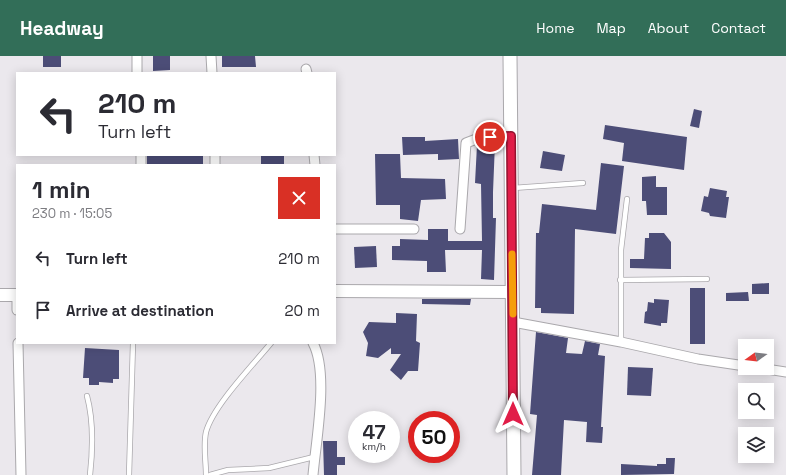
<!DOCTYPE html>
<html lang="en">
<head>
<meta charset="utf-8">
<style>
	body { margin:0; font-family:"Space Grotesk",sans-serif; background:#f7f7f7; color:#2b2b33; height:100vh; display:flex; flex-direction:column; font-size:15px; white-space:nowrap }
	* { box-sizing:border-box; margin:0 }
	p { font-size:13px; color:#7c7c81 }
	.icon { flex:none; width:22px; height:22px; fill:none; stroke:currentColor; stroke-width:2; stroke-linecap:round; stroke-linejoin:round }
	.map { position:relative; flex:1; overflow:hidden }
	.side { position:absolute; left:16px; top:108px; width:320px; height:180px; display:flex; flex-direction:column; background:#fff; border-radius:0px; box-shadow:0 2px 10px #0003 }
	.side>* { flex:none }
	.banner { position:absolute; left:16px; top:16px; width:320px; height:84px; border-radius:0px; box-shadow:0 2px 10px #0003; background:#fff; color:#2b2b33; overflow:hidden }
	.needle { width:26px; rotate:255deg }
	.controls { position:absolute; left:738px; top:283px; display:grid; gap:8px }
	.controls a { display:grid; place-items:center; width:36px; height:36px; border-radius:0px; background:#fff; box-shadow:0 2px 10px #0003; font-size:20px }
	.speed { position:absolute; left:348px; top:355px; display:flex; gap:8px; font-size:20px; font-weight:700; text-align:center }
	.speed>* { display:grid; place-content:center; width:52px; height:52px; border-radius:50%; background:#fff; box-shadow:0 2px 10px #0003; line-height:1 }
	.speed small { font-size:10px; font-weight:400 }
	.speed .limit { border:6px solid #d22; background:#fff; color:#111 }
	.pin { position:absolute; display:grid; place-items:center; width:34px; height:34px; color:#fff; margin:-17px; border:2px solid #fff; border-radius:50%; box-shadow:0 1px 4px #0007 }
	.me { position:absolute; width:44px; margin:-22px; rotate:0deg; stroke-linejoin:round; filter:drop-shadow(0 0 3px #0008) }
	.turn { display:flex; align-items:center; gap:14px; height:84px; padding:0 16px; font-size:18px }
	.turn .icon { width:52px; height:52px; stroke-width:2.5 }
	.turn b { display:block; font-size:28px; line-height:34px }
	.round { display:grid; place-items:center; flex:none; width:42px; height:42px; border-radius:0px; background:#f7f7f7 }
	.overview { display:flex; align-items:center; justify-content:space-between; height:68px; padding:0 16px }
	h1 { font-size:24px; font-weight:800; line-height:30px }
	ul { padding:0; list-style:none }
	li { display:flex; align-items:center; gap:12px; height:52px; padding:0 16px }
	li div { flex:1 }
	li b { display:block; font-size:15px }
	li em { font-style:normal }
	header { display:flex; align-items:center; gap:24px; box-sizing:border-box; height:56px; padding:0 20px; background:#326e58; color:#fff }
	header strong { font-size:19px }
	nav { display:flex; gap:22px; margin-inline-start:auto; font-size:14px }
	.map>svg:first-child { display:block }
</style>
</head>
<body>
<header>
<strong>Headway</strong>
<nav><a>Home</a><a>Map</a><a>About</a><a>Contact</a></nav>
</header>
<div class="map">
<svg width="786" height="419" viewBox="0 0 786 419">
	<rect width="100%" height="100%" fill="#ebe8ed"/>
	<g fill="#4c4d77">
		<rect x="43" y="0" width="18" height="11"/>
		<polygon points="153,0 170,0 170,14 153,15"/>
		<polygon points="222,0 255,0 256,11 222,11"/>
		<polygon points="694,53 702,55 699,72 690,70"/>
		<polygon points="605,69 687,81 684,114 622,105 624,87 603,83"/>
		<polygon points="402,81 425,81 425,85 458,83 459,103 438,104 438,98 403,99"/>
		<polygon points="495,87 493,136 493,162 496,162 494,224 481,223 482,194 445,194 446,216 427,216 427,205 392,204 392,190 400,190 400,183 428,184 428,173 448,173 448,185 482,185 481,128 475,127 477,89"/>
		<polygon points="543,95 565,99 562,115 540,112"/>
		<polygon points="375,98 400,98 401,122 445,123 446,143 421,144 418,165 400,163 400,149 376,149"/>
		<rect x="147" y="99" width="56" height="10"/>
		<rect x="261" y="99" width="23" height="10"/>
		<polygon points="601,107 624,110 616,178 575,173 574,258 541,257 541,252 535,252 536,177 539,177 542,148 596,154"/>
		<polygon points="656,120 656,131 667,131 667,159 647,159 646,145 642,145 642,121"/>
		<polygon points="710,132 727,135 726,141 729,141 726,162 710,160 709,157 701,155 704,140 708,141"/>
		<polygon points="649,177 664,177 671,186 671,213 630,212 630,203 644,203 645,182 649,182"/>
		<polygon points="376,190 377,211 355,212 354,191"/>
		<polygon points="769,227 769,238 752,238 752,228"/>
		<rect x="690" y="232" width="15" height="56"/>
		<polygon points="748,236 749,245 726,245 726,237"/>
		<polygon points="422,243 471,243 470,249 422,248"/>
		<polygon points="654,243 669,244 667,267 661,267 661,270 644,267 645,256 647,255 648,246 654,247"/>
		<polygon points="396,257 417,258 416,285 420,287 418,315 408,315 401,324 390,314 401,298 391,298 391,292 378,302 366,300 368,287 363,276 369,266 396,267"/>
		<polygon points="536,276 568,282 566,297 582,298 585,285 600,288 598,299 605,300 601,371 603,371 602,387 586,386 587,366 564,364 561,419 532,419 537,359 530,358"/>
		<polygon points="85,292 119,294 119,323 113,323 113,327 99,326 99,329 89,329 89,322 83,322"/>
		<polygon points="628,311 653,312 651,340 627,339"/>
		<polygon points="323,385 337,385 337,401 345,401 345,409 337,409 337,419 324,419"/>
		<polygon points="666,402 675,402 674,418 621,419 621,408 657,410 657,408 666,408"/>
	</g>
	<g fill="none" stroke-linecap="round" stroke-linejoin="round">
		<defs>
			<g id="service">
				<polyline points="513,132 583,127"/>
				<polyline points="620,224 707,223"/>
				<polyline points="621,286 621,194 627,143"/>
				<path d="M87,340C94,366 93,392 90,419"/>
				<polyline points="129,419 133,287"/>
				<path d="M206,419C206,405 203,390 206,376C213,350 253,309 271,287"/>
				<polyline points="210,419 228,414 269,412 314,401"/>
			</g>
			<g id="minor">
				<polyline points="137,0 137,17"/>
				<polyline points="211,0 212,17"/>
				<polyline points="306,13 307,17"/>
				<polyline points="141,99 141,109"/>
				<polyline points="215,99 215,109"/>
				<polyline points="314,99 315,109"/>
				<polyline points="335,173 414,173"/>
				<polyline points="460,173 466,87 479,82 511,80"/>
				<polyline points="17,239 17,254"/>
				<polyline points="513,266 621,286 698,303 745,310"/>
				<polyline points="18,287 21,419"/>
				<polyline points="760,312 786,316"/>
				<path d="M313,419C316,384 329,317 313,287"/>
			</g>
			<g id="tertiary">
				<polyline points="335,235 512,236"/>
				<polyline points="0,239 17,239"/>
			</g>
			<polyline id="secondary" points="510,0 514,419"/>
		</defs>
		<use href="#service" stroke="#aaa8ac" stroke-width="6"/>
		<use href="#minor" stroke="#aaa8ac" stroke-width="11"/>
		<use href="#tertiary" stroke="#aaa8ac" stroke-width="14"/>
		<use href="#secondary" stroke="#aaa8ac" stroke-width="15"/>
		<use href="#service" stroke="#fff" stroke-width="4.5"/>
		<use href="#minor" stroke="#fff" stroke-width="9"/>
		<use href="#tertiary" stroke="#fff" stroke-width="12"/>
		<use href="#secondary" stroke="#fff" stroke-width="13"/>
	</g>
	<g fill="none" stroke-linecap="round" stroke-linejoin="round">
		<defs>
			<polyline id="route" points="490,81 511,80 513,358"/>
		</defs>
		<use href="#route" stroke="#92132f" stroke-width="10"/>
		<use href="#route" stroke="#e11d48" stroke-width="7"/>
		<polyline stroke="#f59e0b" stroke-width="7" points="512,198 513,258"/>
	</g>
</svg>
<div class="controls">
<a><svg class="needle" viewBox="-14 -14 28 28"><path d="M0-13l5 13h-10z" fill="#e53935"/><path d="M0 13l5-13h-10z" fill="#7c7c81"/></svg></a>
<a><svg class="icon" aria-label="search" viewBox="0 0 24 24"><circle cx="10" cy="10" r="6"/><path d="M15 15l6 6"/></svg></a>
<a><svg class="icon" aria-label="layers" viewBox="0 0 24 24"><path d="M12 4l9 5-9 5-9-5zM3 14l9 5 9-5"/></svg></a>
</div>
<div class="speed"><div>47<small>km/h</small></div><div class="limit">50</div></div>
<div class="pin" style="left:490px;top:81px;background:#d93025"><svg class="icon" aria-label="arrive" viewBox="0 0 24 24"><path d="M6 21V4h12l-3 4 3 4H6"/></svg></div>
<svg class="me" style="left:513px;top:358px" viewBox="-20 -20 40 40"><path d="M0-17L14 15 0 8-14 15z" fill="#e11d48" stroke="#fff" stroke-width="4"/></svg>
<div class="banner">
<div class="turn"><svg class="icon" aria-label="left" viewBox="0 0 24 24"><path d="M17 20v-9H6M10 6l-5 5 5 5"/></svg><div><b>210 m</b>Turn left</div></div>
</div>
<section class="side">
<div class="overview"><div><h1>1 min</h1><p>230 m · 15:05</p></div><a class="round" style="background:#d93025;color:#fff"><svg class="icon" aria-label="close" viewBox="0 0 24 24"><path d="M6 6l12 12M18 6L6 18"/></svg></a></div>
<ul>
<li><svg class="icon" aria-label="left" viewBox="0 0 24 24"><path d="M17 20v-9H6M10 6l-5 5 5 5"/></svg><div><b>Turn left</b></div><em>210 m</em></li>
<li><svg class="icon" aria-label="arrive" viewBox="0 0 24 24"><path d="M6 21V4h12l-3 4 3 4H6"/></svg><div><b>Arrive at destination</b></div><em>20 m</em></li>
</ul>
</section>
</div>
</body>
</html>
